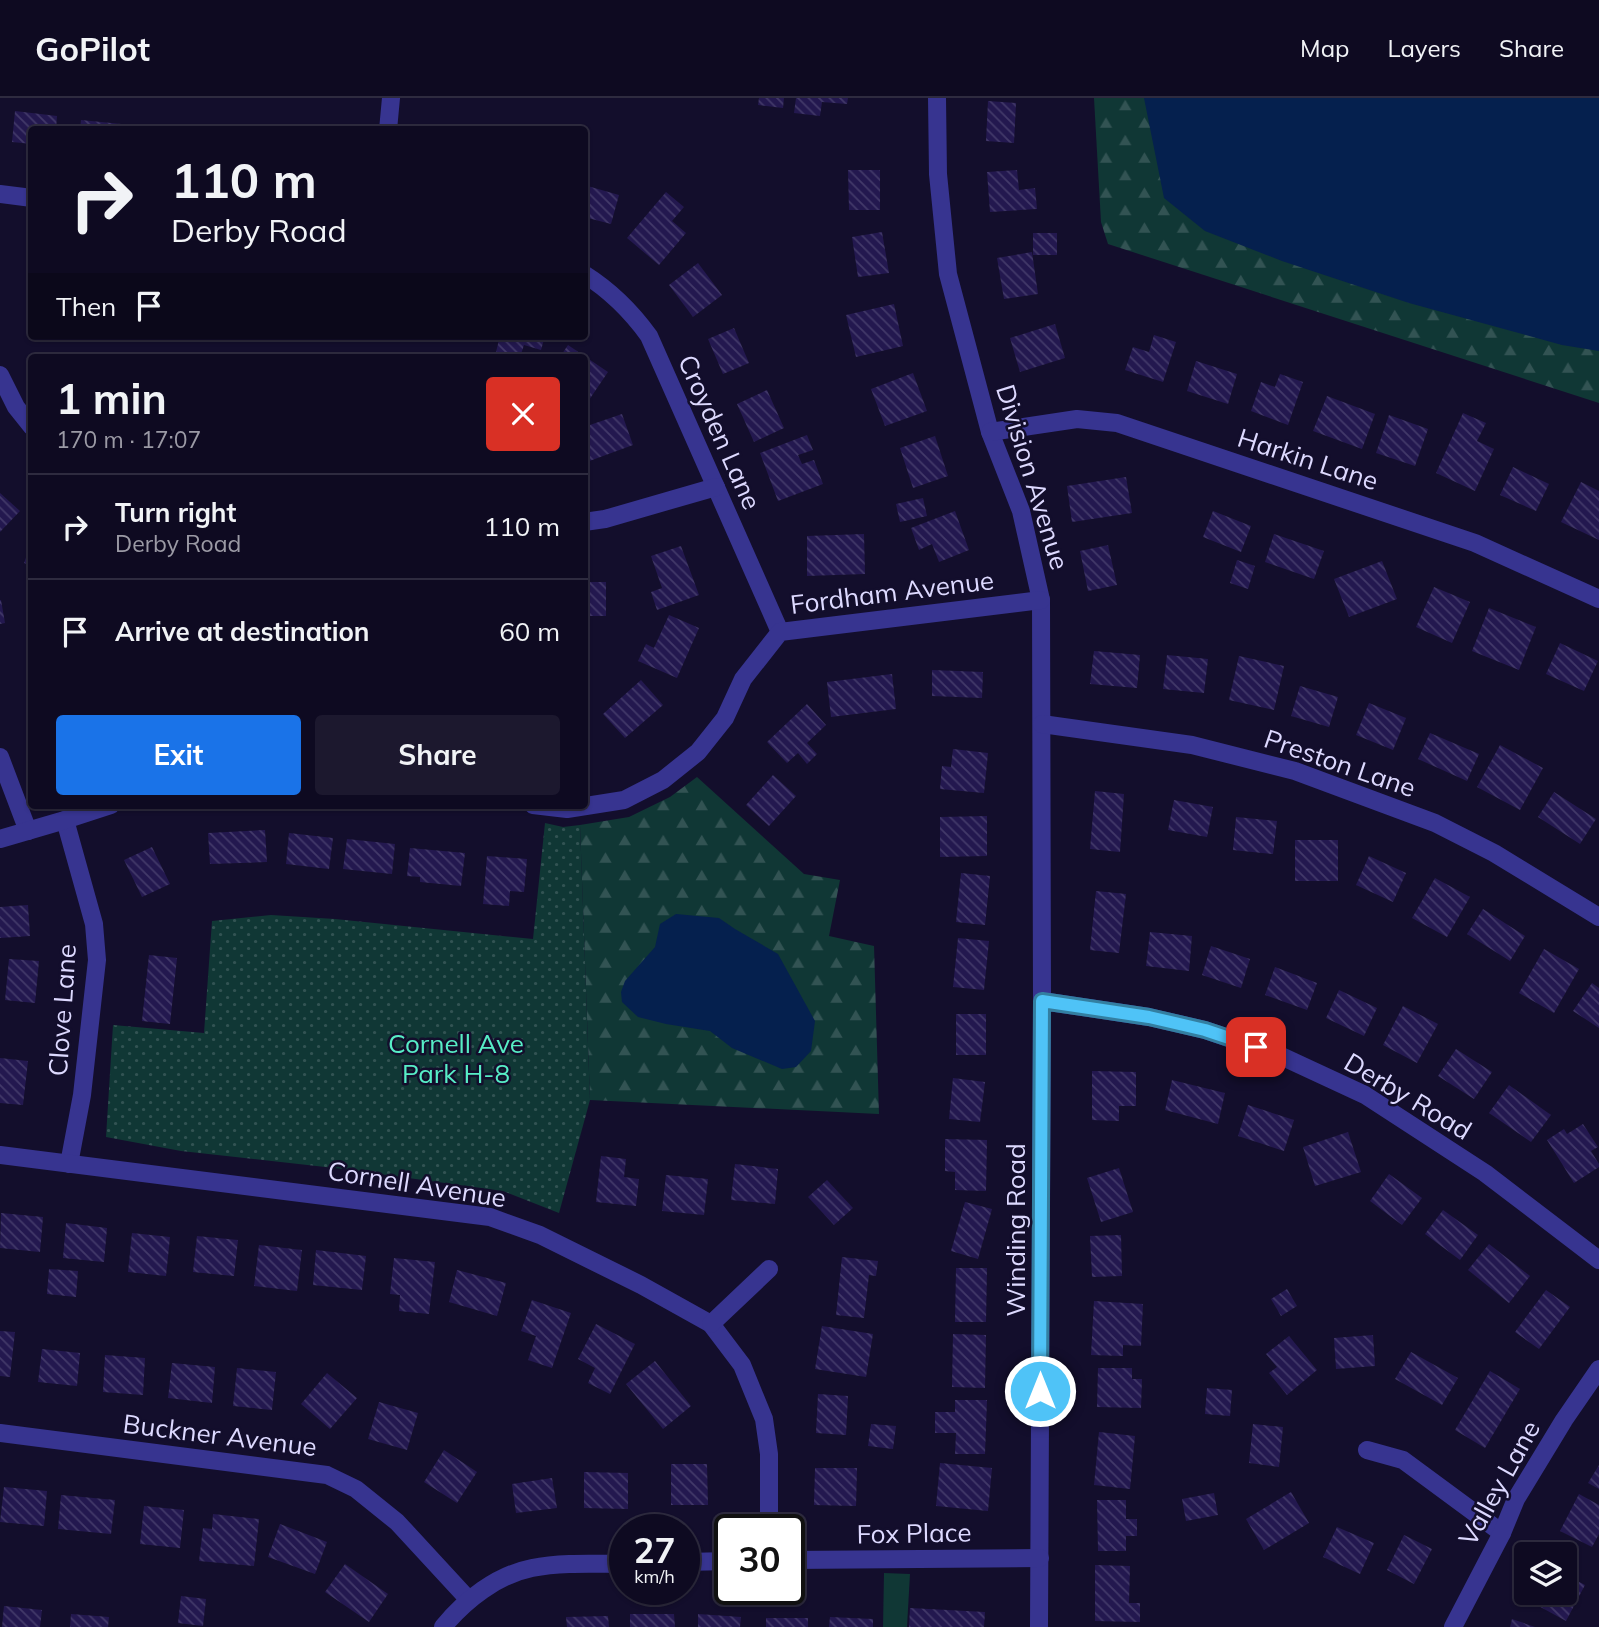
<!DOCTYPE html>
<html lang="en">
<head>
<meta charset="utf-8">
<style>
	body { margin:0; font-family:Mulish,sans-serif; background:#1c182e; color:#f1f3f6; height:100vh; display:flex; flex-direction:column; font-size:26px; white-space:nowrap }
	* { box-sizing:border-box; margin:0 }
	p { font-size:23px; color:#9b9aa5 }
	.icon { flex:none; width:38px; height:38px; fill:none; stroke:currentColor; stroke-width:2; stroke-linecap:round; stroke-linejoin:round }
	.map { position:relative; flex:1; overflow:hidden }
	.panel { position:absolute; left:28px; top:256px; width:560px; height:455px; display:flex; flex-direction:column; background:#0e0a21; border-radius:7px; box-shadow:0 2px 5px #0004,0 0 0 2px #2e2b3f }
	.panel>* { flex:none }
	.banner { position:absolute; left:28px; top:28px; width:560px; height:214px; border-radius:7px; box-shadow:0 2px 5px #0004,0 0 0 2px #2e2b3f; background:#0e0a21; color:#f1f3f6; overflow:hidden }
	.controls { position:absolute; left:1514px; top:1444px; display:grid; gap:14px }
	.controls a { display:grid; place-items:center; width:63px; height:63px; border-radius:7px; background:#0e0a21; box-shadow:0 2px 5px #0004,0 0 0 2px #2e2b3f; font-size:35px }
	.speed { position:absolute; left:609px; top:1416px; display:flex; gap:14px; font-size:35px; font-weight:700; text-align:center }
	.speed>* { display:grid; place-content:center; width:91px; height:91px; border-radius:50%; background:#0e0a21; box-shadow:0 2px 5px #0004,0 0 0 2px #2e2b3f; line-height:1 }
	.speed small { font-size:18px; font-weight:400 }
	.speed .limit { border:4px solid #111; border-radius:10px; background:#fff; color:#111 }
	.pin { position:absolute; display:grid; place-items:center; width:60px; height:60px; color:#fff; margin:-30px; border-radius:14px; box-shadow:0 4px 10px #0006 }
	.me { position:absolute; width:77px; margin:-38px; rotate:0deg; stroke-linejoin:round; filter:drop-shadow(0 0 5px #0008) }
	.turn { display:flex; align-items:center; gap:24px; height:147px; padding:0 28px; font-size:32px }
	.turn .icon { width:91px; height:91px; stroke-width:2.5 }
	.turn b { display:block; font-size:49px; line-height:60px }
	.then { display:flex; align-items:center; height:66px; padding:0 28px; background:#0003; gap:14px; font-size:26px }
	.round { display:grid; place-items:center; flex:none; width:74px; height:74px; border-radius:7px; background:#1c182e }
	.head { display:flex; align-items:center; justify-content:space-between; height:119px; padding:0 28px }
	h1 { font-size:42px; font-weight:700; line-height:52px }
	.cta { display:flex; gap:14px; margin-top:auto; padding:14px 28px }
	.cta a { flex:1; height:80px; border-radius:7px; background:#1a73e8; color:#fff; font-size:28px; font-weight:700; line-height:80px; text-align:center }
	.cta a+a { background:#1c182e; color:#f1f3f6 }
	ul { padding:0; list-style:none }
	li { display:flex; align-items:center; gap:21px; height:105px; padding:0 28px; border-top:2px solid #2e2b3f }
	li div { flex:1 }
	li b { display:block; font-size:26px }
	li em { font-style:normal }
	header { display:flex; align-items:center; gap:42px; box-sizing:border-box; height:98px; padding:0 35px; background:#0e0a21; border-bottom:2px solid #2e2b3f }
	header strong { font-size:33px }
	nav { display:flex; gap:38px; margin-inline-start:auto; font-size:24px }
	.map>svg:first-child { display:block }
</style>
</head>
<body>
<header>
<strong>GoPilot</strong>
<nav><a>Map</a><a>Layers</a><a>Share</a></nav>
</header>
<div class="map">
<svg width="1599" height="1529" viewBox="0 0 1599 1529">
	<defs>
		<pattern id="forest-firs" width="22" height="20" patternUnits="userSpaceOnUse" patternTransform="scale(1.75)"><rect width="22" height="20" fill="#103735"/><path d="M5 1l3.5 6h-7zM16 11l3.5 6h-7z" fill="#325353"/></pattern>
		<pattern id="park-dots" width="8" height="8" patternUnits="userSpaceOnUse" patternTransform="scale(1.75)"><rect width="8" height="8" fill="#103735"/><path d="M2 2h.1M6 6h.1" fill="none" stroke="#325353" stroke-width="1.8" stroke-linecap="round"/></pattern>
		<pattern id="building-back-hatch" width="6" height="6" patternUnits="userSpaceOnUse" patternTransform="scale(1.75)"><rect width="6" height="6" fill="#23184f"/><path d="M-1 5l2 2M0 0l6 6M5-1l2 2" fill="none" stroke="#423969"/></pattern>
	</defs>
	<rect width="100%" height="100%" fill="#130e2c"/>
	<polygon fill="#103735" points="884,1475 910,1476 907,1529 883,1529"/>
	<g fill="url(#forest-firs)">
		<polygon points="1094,0 1599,0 1599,305 1108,146 1101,124"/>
		<polygon points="697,679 804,776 840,782 829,838 874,848 879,1016 590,1002 580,727 629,719 670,699"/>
	</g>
	<polygon fill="url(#park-dots)" points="545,725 563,729 580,727 590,1002 559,1115 503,1093 343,1071 181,1053 106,1039 113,927 204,935 212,823 271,817 335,821 533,841"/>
	<g fill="#05204e">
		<polygon points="1144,0 1599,0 1599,253 1562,247 1409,205 1282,163 1205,133 1164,100"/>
		<polygon points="676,816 719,820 735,831 778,856 815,923 811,953 796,969 782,971 732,950 710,933 666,926 638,919 622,904 621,894 625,883 655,849 660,826"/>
	</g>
	<g fill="url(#building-back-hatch)">
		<polygon points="759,0 784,0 783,10 758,7"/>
		<polygon points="796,0 848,0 847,6 822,4 820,18 794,15"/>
		<polygon points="988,3 1016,5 1014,45 986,43"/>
		<polygon points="15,13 57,18 56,32 32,32 32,46 12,44"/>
		<polygon points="81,22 121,26 121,32 80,32"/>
		<polygon points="146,27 170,30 170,32 145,32"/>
		<polygon points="848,72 880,72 880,112 849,112"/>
		<polygon points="1017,72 1019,92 1035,90 1037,111 990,114 987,74"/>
		<polygon points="584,87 619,97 611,126 584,119"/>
		<polygon points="666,94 684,109 672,123 686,135 659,167 627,140"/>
		<polygon points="882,134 889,175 858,179 852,139"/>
		<rect x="1033" y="135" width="24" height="22"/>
		<polygon points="1032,154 1038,196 1004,201 997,160"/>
		<polygon points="698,165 722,197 693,219 669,187"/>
		<polygon points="894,206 903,248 856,259 846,217"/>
		<polygon points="1055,226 1065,260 1020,274 1010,240"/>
		<polygon points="734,230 749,265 723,276 708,241"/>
		<polygon points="1154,237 1176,244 1163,284 1125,272 1133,249 1149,254"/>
		<polygon points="500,238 545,238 541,252 524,247 520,259 496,254"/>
		<polygon points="568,247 608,274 587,305 584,303 584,259 560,259"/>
		<polygon points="1196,263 1237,276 1228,306 1187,293"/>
		<polygon points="913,275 927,313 885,328 871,291"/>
		<polygon points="1280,276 1303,284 1288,327 1251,313 1261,284 1275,289"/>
		<polygon points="767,292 784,330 754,344 737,306"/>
		<polygon points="1327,298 1375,316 1362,351 1313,333"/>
		<polygon points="1463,315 1486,325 1477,343 1494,351 1475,393 1436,375"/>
		<polygon points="622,316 633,347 584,365 584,329"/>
		<polygon points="1389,317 1428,331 1415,368 1376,355"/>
		<polygon points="807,337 813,352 798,357 802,366 814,362 823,386 778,403 760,355"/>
		<polygon points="935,338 948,378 913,390 900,350"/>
		<polygon points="1513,369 1549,386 1536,413 1500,397"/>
		<polygon points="1126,379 1132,415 1072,424 1067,388"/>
		<polygon points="1581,384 1599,393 1599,442 1561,424"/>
		<polygon points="0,395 20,413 0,434"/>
		<polygon points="923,400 927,418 900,424 896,406"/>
		<polygon points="955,413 969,452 939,464 932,446 919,452 911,430"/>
		<polygon points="1213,413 1251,428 1241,454 1203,439"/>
		<polygon points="864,436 865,476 807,478 807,438"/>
		<polygon points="1274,436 1324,453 1314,481 1265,464"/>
		<polygon points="31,446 32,446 32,468 24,465"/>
		<polygon points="1108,447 1117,487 1088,493 1080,453"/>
		<polygon points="681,448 699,497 657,512 651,494 662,490 651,458"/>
		<polygon points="1237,462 1255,468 1248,491 1230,485"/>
		<polygon points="1382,463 1397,501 1349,519 1334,481"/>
		<rect x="584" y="484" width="22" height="34"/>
		<polygon points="1434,489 1470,504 1452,545 1416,529"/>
		<polygon points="0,502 1,502 5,525 0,526"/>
		<polygon points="1489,510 1536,529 1519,572 1472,553"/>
		<polygon points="669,517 699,530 677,580 638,563 646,546 654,550"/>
		<polygon points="1560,545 1598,563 1584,593 1546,576"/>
		<polygon points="1094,553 1140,557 1137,590 1090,586"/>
		<polygon points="1167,557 1208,561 1204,595 1163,591"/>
		<polygon points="1239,558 1284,568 1274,612 1229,602"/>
		<polygon points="932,572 983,574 982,600 932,598"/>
		<polygon points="892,576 896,611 831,619 827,584"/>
		<polygon points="641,582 663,607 625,640 603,616"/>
		<polygon points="1300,588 1338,599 1329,629 1291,618"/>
		<polygon points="1369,605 1406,620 1393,652 1356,637"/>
		<polygon points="807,606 826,627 807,645 817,656 807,666 798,655 787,665 767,644"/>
		<polygon points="584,620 588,620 587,653 584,653"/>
		<polygon points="1430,635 1479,656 1467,683 1418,661"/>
		<polygon points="1500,647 1543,670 1520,712 1477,689"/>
		<polygon points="953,651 988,655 984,695 940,691 942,668 951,669"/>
		<polygon points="773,677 796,698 769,728 746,707"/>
		<polygon points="1095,693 1124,696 1120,754 1090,751"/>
		<polygon points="1554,694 1596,721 1580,746 1538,719"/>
		<polygon points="1174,702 1213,709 1207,739 1168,732"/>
		<polygon points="987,718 987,758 940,759 940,719"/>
		<polygon points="1236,719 1277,723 1273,756 1233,752"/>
		<polygon points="265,732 267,764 210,766 208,735"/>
		<polygon points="289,735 333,740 329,771 286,766"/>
		<polygon points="347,741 395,746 392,776 343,771"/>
		<rect x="1295" y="742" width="43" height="41"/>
		<polygon points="152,749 170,786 142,799 124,762"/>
		<polygon points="410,750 465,755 461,788 420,784 420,779 407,778"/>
		<polygon points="487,758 527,761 524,794 510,793 509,808 483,806"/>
		<polygon points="1369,758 1406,775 1393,804 1356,787"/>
		<polygon points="961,775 990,778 985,827 956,824"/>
		<polygon points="1435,780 1470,799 1447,839 1412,820"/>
		<polygon points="1096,793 1126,796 1119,855 1090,852"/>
		<polygon points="28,807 30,838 0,840 0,809"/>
		<polygon points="1483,811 1525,838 1510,863 1467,836"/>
		<polygon points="1150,834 1192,838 1189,873 1146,868"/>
		<polygon points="958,840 989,843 984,892 953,889"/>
		<polygon points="1211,848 1250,861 1241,890 1202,877"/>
		<polygon points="1544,851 1579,871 1554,915 1519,895"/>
		<polygon points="149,857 177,860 170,926 142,923"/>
		<polygon points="9,861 39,863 35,905 5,902"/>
		<polygon points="1275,869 1317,885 1307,912 1265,897"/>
		<polygon points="1592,885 1599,890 1599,930 1573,913"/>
		<polygon points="1339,892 1377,910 1364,938 1326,920"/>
		<polygon points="1403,908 1438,926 1417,965 1383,947"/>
		<rect x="956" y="916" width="30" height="41"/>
		<polygon points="1456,951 1492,974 1474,1001 1438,978"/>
		<polygon points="0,960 28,963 23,1007 0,1005"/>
		<polygon points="1092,973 1136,974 1136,1008 1119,1008 1119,1023 1092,1022"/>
		<polygon points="953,980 985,984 980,1024 949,1021"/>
		<polygon points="1172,982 1225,995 1218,1026 1165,1012"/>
		<polygon points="1509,987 1551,1017 1531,1044 1489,1015"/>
		<polygon points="1248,1007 1294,1022 1284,1053 1238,1038"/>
		<polygon points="1583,1026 1598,1049 1591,1053 1599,1066 1599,1069 1574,1085 1547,1042 1564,1031 1567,1036"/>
		<polygon points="1348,1034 1361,1074 1315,1088 1303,1049"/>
		<polygon points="945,1041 987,1042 986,1093 955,1092 955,1074 945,1073"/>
		<polygon points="601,1058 626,1061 624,1079 639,1081 636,1108 596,1104"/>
		<polygon points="735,1066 778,1071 775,1106 731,1102"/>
		<polygon points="1119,1070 1133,1114 1101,1124 1087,1080"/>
		<polygon points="1389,1076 1422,1100 1402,1127 1370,1103"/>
		<polygon points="666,1077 708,1081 704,1117 662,1113"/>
		<polygon points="827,1082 853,1110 834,1127 808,1099"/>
		<polygon points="965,1104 992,1111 978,1161 951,1153"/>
		<polygon points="1443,1112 1478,1137 1460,1162 1425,1136"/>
		<polygon points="1,1115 43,1119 40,1154 0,1150"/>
		<polygon points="66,1125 107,1130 104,1164 63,1160"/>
		<polygon points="132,1135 170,1139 166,1178 128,1174"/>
		<polygon points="1121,1137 1122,1178 1092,1179 1090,1138"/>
		<polygon points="197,1138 238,1142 234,1178 193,1174"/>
		<polygon points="1489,1146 1530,1178 1509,1205 1468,1172"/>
		<polygon points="259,1147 302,1152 297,1193 254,1188"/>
		<polygon points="316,1152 366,1158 362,1192 313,1187"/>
		<polygon points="842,1159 878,1163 876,1178 869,1177 864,1220 836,1217"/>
		<polygon points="394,1160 435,1164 429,1216 399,1213 400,1197 390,1196"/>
		<polygon points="956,1170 987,1170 986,1224 955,1224"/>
		<polygon points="49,1171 78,1173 76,1199 47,1196"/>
		<polygon points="457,1172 506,1185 497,1218 449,1204"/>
		<polygon points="1287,1191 1297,1208 1281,1218 1271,1201"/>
		<polygon points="1546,1192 1570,1209 1539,1251 1515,1234"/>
		<polygon points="532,1202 571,1215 552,1270 528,1262 536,1238 521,1233"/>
		<polygon points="1094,1203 1143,1206 1141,1248 1123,1247 1123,1258 1091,1257"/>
		<polygon points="596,1226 635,1246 610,1296 588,1285 595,1270 578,1261"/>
		<polygon points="822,1228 873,1236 866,1279 815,1271"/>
		<polygon points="0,1233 15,1234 10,1279 0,1278"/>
		<polygon points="953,1236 986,1237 985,1290 952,1289"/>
		<polygon points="1373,1237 1375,1268 1336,1271 1334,1240"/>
		<polygon points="1289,1238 1317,1272 1287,1297 1269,1275 1277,1269 1266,1256"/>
		<polygon points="42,1251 80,1255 77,1288 38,1284"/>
		<polygon points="1411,1254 1458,1280 1442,1307 1395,1281"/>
		<polygon points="105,1257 145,1260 143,1297 103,1294"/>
		<polygon points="655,1263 691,1308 663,1331 626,1286"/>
		<polygon points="172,1265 215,1269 212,1305 168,1300"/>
		<polygon points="237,1270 276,1274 272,1312 233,1308"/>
		<polygon points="1098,1270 1132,1270 1132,1281 1142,1281 1141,1310 1097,1309"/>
		<polygon points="1490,1273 1520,1291 1485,1350 1455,1332"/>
		<polygon points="327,1275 357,1300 330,1331 301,1306"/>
		<polygon points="1207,1290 1232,1292 1230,1318 1205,1316"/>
		<polygon points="818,1296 848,1298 846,1337 816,1335"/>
		<polygon points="955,1302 987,1302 985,1356 955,1356 956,1335 935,1335 935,1314 955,1314"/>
		<polygon points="379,1304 418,1315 407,1352 368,1341"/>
		<polygon points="871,1326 896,1328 893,1351 868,1348"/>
		<polygon points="1253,1326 1283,1329 1279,1369 1249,1365"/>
		<polygon points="1099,1334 1135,1338 1130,1391 1094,1387"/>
		<polygon points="444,1352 477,1374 457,1405 424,1384"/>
		<polygon points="940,1365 992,1370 988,1413 936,1408"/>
		<polygon points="671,1366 707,1366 708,1407 671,1407"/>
		<polygon points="1599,1367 1599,1391 1588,1385"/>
		<polygon points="815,1370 857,1370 856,1408 814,1407"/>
		<polygon points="584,1374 628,1375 628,1411 584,1410"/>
		<polygon points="552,1380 557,1410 516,1415 512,1386"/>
		<polygon points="4,1389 47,1393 44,1428 0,1424"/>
		<polygon points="1291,1394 1309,1425 1264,1452 1246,1421"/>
		<polygon points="1214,1395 1218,1417 1186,1423 1182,1401"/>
		<polygon points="1579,1396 1599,1407 1599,1436 1592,1449 1560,1433"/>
		<polygon points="61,1397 115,1402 111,1436 58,1431"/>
		<polygon points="1097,1402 1126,1402 1126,1421 1137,1421 1137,1438 1126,1438 1126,1453 1098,1453"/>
		<polygon points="144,1408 184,1412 180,1450 140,1446"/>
		<polygon points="213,1416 259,1421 254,1468 199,1463 203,1430 212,1431"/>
		<polygon points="280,1426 327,1444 315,1476 268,1459"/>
		<polygon points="1337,1429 1374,1445 1360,1476 1323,1459"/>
		<polygon points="1404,1437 1432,1451 1414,1486 1387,1472"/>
		<polygon points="345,1466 388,1496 369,1524 325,1494"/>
		<polygon points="1095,1467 1130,1468 1129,1505 1140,1505 1140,1524 1095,1523"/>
		<polygon points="1564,1476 1585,1487 1566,1523 1524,1500 1527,1494 1564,1494"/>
		<polygon points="181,1498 206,1501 203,1528 178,1525"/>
		<polygon points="4,1508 42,1512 40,1529 2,1529"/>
		<polygon points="910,1510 985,1514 984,1529 909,1529"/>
		<polygon points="71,1516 109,1519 108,1529 70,1529"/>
		<polygon points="630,1516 674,1516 675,1529 630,1529"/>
		<polygon points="698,1516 741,1519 740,1529 698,1529"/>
		<polygon points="608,1518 609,1529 567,1529 566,1519"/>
		<polygon points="830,1519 873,1521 873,1529 829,1529"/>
		<rect x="766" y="1520" width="42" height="9"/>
		<polygon points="1512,1521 1535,1529 1510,1529"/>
	</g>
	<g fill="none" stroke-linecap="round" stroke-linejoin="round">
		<g stroke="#373490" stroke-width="18">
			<polyline points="937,0 938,76 948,176 990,334 1021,413 1041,502 1042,903 1039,1529"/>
			<polyline points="388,32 391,0"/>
			<polyline points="0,96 32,100"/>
			<path d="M584,176C611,193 631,213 649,238L780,534"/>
			<polyline points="0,277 16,309 32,329"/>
			<polyline points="990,334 1077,321 1117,325 1475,445 1599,501"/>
			<polyline points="584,424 605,421 716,389"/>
			<polyline points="1042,626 1192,647 1295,673 1435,725 1494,755 1599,819"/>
			<polyline points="0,659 28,733"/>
			<polyline points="533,707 567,711 624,702 663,682 698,654 725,620 743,581 780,534 1041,502"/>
			<polyline points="65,722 94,826 97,862 82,997 69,1066"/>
			<polyline points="0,741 65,722 111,707"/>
			<polyline points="1042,903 1149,919 1205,932 1281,958 1365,997 1485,1075 1599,1162"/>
			<polyline points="0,1057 490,1119 540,1137 641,1187 711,1226 742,1267 764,1321 769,1356 769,1432"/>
			<polyline points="711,1226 769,1171"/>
			<polyline points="0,1335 327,1377 356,1391 397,1424 469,1502"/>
			<polyline points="1367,1352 1403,1362 1502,1435"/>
			<polyline points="789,1462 1040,1460"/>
			<polyline points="684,1464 730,1463"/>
			<path d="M443,1529C465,1502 497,1477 532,1470C562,1464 595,1466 625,1466"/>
			<polyline points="1453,1529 1502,1435 1516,1401 1564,1322 1599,1271"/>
		</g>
	</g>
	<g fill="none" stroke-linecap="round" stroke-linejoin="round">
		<defs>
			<polyline id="route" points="1040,1293 1042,903 1149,919 1205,932 1256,949"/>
		</defs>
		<use href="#route" stroke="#337fa1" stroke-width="18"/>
		<use href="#route" stroke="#4fc3f7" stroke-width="12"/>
	</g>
	<g text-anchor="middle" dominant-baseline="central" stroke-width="5" stroke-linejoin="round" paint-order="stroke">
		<g font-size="26" fill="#ddd9ff" stroke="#130e2c">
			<text transform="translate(720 334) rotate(66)">Croyden Lane</text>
			<text transform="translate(1308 361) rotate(18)">Harkin Lane</text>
			<text transform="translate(1033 379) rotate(73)">Division Avenue</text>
			<text transform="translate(892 494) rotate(-7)">Fordham Avenue</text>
			<text transform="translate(1340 665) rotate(19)">Preston Lane</text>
			<text transform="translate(62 912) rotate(-86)">Clove Lane</text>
			<text transform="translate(1408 998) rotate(31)">Derby Road</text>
			<text transform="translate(417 1086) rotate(9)">Cornell Avenue</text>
			<text transform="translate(1015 1132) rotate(-90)">Winding Road</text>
			<text transform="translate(220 1337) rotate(7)">Buckner Avenue</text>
			<text transform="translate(1499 1385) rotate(-61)">Valley Lane</text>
			<text transform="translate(914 1435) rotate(-1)">Fox Place</text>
		</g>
		<g font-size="26" fill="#57edc6" stroke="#130e2c">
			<text x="456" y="945">Cornell Ave<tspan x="456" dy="30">Park H-8</tspan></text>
		</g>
	</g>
</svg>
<div class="controls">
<a><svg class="icon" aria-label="layers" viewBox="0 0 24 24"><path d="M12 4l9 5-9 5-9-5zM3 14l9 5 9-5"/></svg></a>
</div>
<div class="speed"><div>27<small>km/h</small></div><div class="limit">30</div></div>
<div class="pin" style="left:1256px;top:949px;background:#d93025"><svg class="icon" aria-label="arrive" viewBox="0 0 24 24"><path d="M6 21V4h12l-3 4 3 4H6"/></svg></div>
<svg class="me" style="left:1040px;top:1293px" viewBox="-20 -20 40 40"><circle r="17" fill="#4fc3f7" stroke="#fff" stroke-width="3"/><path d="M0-11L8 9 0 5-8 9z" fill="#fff"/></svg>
<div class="banner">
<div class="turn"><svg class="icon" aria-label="right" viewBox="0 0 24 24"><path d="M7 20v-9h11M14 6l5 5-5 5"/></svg><div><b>110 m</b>Derby Road</div></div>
<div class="then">Then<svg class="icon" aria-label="arrive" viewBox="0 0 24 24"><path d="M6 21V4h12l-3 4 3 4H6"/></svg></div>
</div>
<section class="panel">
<div class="head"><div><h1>1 min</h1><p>170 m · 17:07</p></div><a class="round" style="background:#d93025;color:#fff"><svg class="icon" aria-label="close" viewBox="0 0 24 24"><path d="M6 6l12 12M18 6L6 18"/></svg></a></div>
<ul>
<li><svg class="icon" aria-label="right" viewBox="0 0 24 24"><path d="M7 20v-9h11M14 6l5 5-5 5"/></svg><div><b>Turn right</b><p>Derby Road</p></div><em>110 m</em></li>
<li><svg class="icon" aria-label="arrive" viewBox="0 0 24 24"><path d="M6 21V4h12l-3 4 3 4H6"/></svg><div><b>Arrive at destination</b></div><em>60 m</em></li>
</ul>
<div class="cta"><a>Exit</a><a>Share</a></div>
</section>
</div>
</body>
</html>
